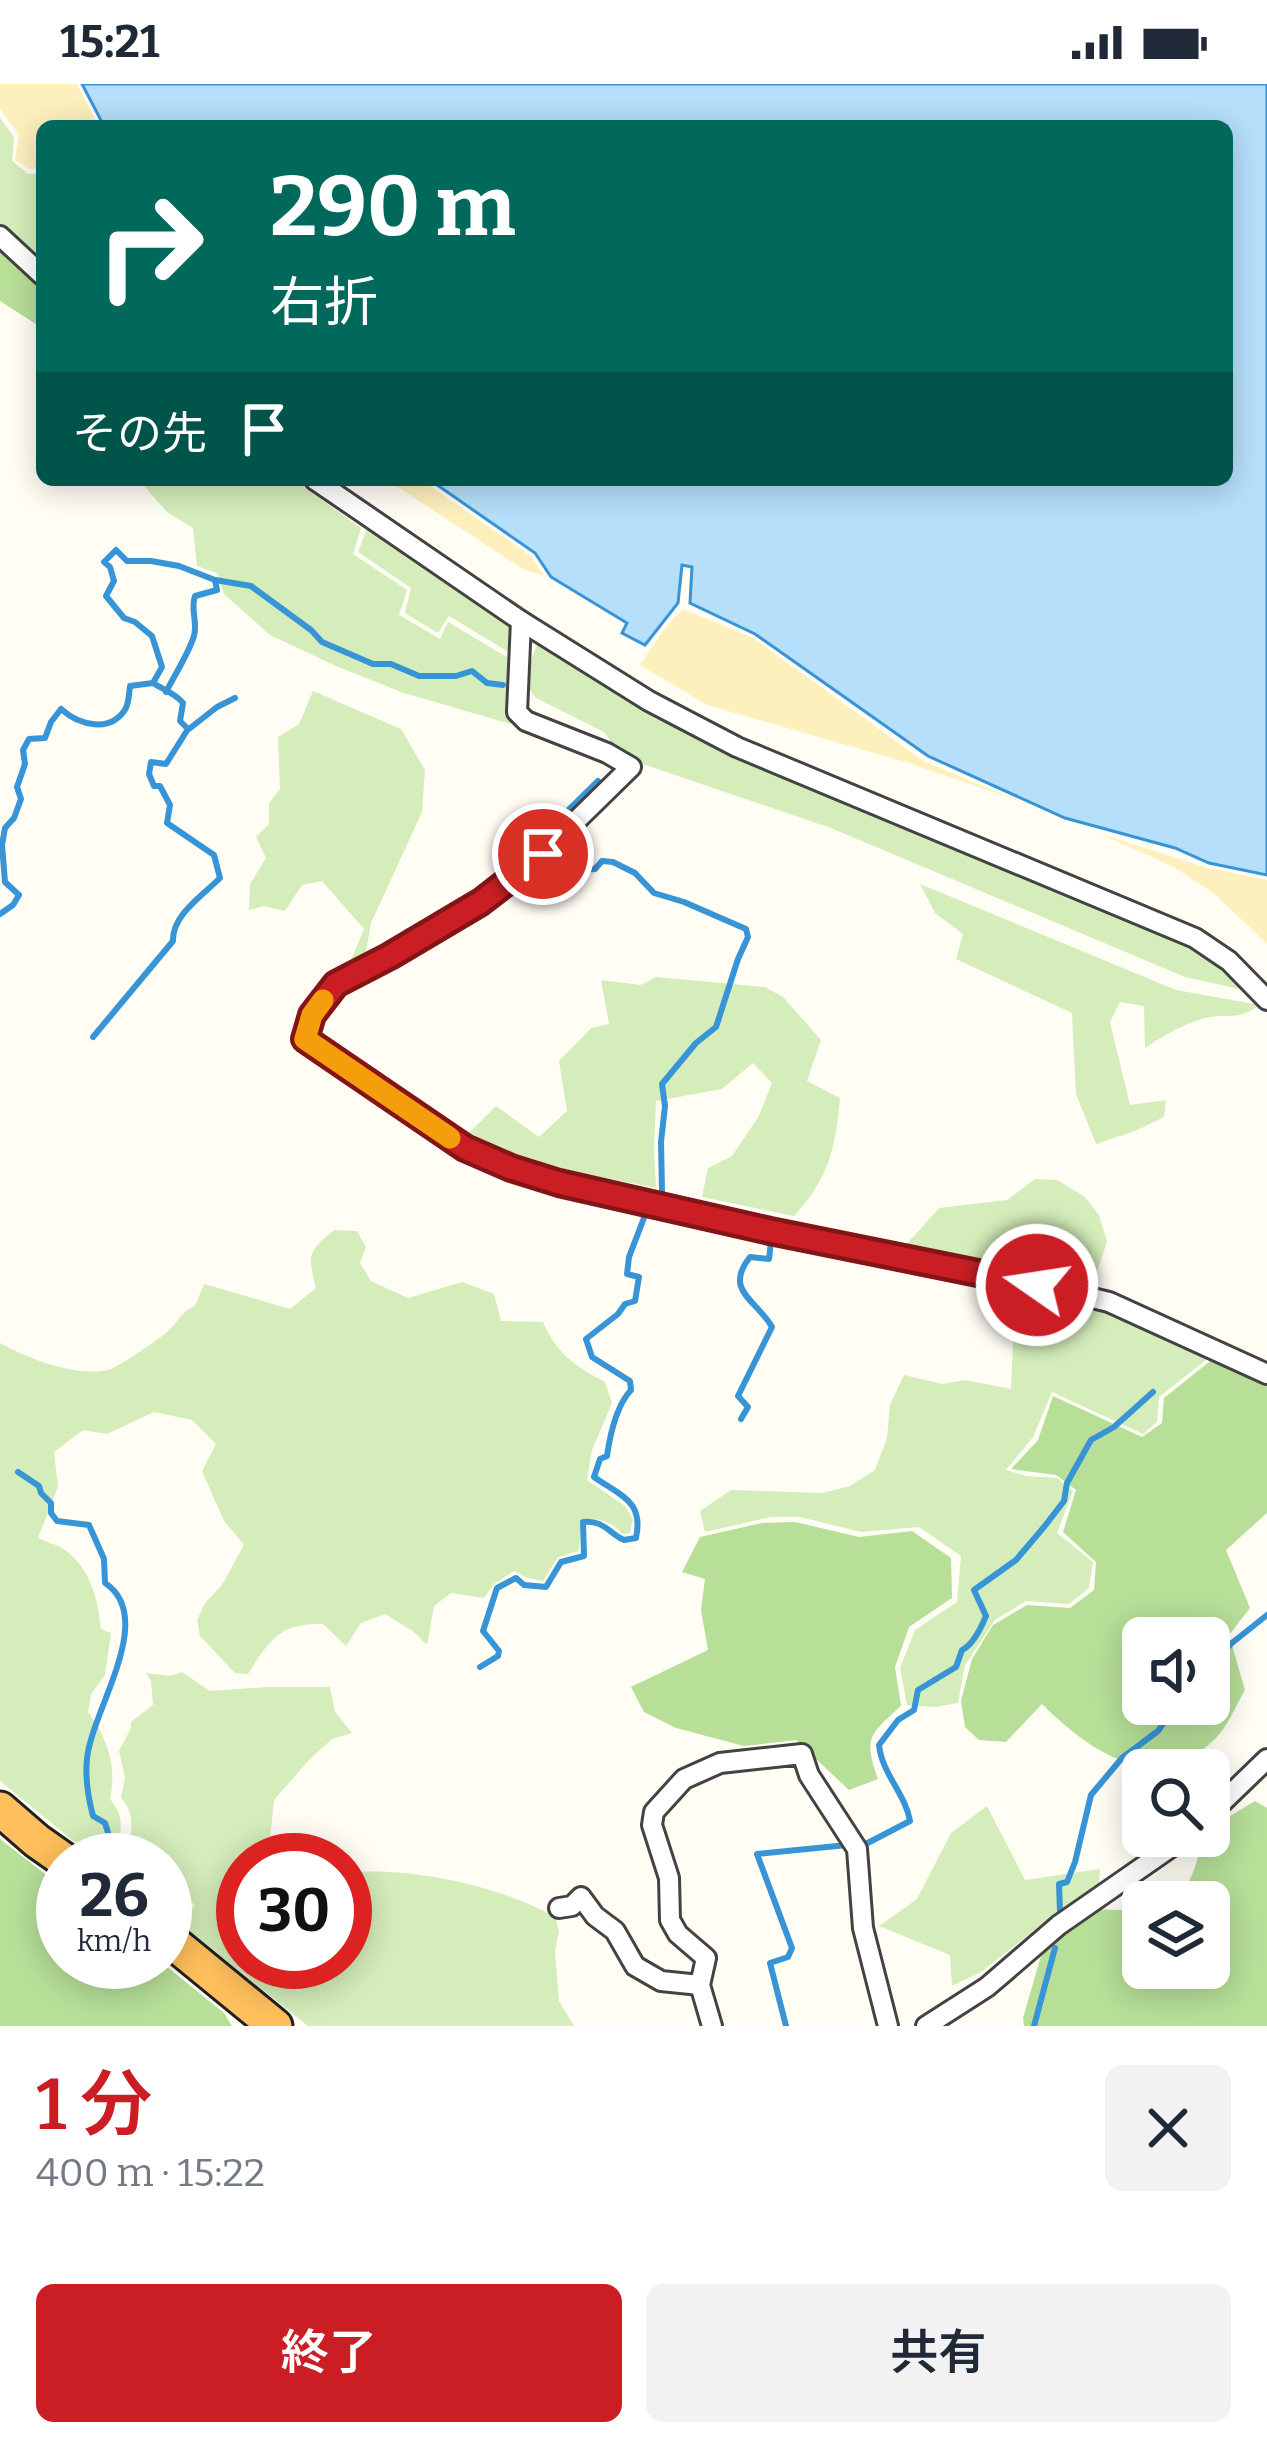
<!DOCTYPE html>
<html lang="ja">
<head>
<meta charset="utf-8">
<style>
	body { margin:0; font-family:Bitter,"Noto Sans JP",serif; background:#f2f2f3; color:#1f2937; height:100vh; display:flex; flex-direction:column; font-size:45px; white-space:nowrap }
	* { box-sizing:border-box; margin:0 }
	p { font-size:39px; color:#747a83 }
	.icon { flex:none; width:66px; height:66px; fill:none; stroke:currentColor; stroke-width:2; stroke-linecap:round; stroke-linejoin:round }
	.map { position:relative; height:1942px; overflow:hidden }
	.side { display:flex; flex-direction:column; background:#fff; flex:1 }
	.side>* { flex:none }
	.top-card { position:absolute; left:36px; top:36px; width:1197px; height:366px; border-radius:18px; box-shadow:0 6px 30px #0003; background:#00695c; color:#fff; overflow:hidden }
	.controls { position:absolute; left:1122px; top:1533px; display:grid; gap:24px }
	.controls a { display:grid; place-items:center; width:108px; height:108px; border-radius:18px; background:#fff; box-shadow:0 6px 30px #0003; font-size:60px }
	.speed { position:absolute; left:36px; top:1749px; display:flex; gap:24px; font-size:60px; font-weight:700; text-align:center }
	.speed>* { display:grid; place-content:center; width:156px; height:156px; border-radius:50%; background:#fff; box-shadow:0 6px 30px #0003; line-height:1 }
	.speed small { font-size:30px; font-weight:400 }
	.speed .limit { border:18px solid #d22; background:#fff; color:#111 }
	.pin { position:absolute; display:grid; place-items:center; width:102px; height:102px; color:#fff; margin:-51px; border:6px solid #fff; border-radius:50%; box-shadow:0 3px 12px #0007 }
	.me { position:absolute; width:132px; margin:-66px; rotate:283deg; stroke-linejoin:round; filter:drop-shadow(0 0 9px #0008) }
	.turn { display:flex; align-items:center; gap:42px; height:252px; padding:0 36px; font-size:54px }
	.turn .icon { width:156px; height:156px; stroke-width:2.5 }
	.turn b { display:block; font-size:84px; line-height:102px }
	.then { display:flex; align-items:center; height:114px; padding:0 36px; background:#0003; gap:24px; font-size:45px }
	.round { display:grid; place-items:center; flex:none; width:126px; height:126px; border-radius:18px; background:#f2f2f3 }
	.overview { display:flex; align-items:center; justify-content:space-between; height:204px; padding:0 36px }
	h1 { font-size:72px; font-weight:600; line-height:90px; color:#ca1e24 }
	.button { display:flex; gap:24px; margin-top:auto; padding:24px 36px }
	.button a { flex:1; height:138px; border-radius:18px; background:#ca1e24; color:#fff; font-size:48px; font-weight:600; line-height:138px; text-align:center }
	.button a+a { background:#f2f2f3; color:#1f2937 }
	.status { display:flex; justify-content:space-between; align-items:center; height:84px; padding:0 60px; background:#fff; direction:ltr }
	.status svg { height:33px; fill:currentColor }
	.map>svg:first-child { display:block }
</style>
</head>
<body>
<div class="status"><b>15:21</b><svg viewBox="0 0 49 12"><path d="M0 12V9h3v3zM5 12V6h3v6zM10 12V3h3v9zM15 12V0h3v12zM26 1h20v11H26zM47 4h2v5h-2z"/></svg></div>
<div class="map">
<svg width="1267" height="1942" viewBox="0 0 1267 1942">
	<rect width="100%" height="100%" fill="#fffdf4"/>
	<g fill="#d4edba">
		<polygon points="0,34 14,53 12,77 28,90 42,89 42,178 0,140"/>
		<polygon points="139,396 294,396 361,444 353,470 407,506 399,531 440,555 448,538 510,575 511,640 404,609 336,582 270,551 224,510 217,489 197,482 193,444 167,428"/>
		<polygon points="367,445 513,544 510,569 449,532 438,549 405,529 411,504 358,468"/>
		<polygon points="537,560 613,608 727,666 808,703 1185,859 1213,876 1244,906 1185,893 831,744 622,673 604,648 536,614 528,604 531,577"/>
		<polygon points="313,607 401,645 425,686 422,728 371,839 364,879 347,886 364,845 322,797 302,801 285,827 264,822 249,826 250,800 266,774 256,753 269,740 269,719 280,705 278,653 299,640"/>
		<path d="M920,800L1176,906L1260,921C1235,938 1231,928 1205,934C1183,940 1163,952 1145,964L1144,922L1120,918L1110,938L1130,1021L1166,1016L1164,1033L1135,1047L1096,1060L1076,1010L1072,929L956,875L963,850L935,829Z"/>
		<path d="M656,893L765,903L783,913L821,956L807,997L840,1014C836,1063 828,1096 794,1132L702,1113L708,1084L732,1072L759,1032L772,999L753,979L722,1005L656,1017L654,1065L656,1104C592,1091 527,1082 469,1049L496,1022L539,1053L567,1027L559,977L591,944L609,940L601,896L641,901Z"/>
		<polygon points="1035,1095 1057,1096 1085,1113 1099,1131 1107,1158 1093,1199 905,1162 939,1124 1007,1116"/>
		<path d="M334,1146L357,1147L366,1163L360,1179L371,1197L408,1214L462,1198L494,1210L501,1237L543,1238C557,1270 575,1282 605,1298L612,1319L592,1366L587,1396L625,1422L633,1435L630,1449L622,1450C614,1438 595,1432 581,1436L579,1467L558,1473L543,1497L528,1494L514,1487L494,1500L484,1514L451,1509L434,1522L427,1561L414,1548L385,1530L361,1539L346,1562L323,1540C280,1539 270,1555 248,1590L235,1589L200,1552L197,1536L205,1519L222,1501L244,1461L224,1437L202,1387L216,1360L192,1336L154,1328L107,1350L83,1346L54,1368L58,1403L38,1454C46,1458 58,1461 65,1466C91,1485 98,1516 101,1545L111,1549L105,1591L91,1610L88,1628C108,1656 117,1681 110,1715C127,1735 120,1752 116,1776H97L0,1697V1259C27,1274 79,1295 111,1285C121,1281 158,1256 167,1248C178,1239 181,1227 195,1222L204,1200L290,1225L316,1204C308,1172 307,1168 334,1146Z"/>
		<polygon points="998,1197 1114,1227 1211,1272 1159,1313 1157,1338 1143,1350 1052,1308 1033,1353 1006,1386 1026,1392 1057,1394 1073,1407 1057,1449 1093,1478 1089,1504 1069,1520 1026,1517 995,1536 965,1581 958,1619 936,1623 907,1621 900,1584 915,1546 957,1518 961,1472 919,1443 861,1448 800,1433 771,1433 705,1448 700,1427 731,1406 822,1409 850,1402 875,1386 887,1354 890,1321 904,1291 943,1300 965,1296 1011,1305 1013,1259 1029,1225 994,1218"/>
		<path d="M182,1588L210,1607L267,1603H330L335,1628L352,1649L332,1655L309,1676L274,1716L268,1776H243V1878H345L346,1789C409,1782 500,1802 555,1833L559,1847L555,1867L559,1917L574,1942H308L181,1840L195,1821L165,1797V1776H127C129,1753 139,1734 121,1714L125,1694L119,1667L131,1644V1638L153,1621L151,1597L146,1589L170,1592Z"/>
		<polygon points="987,1722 1025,1796 1100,1785 1099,1799 1050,1834 981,1888 952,1902 950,1871 879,1842 917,1815 951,1749"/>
	</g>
	<g fill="#b7df98" fill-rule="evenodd">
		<polygon points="0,166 42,201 42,244 0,217"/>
		<path d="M1214,1274L1267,1299V1429L1226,1466L1250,1524L1229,1551L1245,1606C1236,1621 1228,1642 1215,1655C1155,1713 1090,1668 1042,1620L1006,1658L979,1656L965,1643L961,1617L972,1575L993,1541L1027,1521L1070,1524L1094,1506L1096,1478L1063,1448L1076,1406L1056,1391L1011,1385L1038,1356L1053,1312L1142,1353L1162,1339L1164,1314ZM1143,1554H1209V1620H1143Z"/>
		<path d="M795,1438L859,1453L912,1447L951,1474L952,1514L909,1543L895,1583L901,1622C870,1650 863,1653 878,1695L849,1706L796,1656L744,1662L676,1644L644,1628L631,1603L708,1566L701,1526L705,1495L682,1488L700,1453L762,1439Z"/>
		<polygon points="1255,1717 1267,1724 1267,1942 1024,1942 1023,1934 1043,1865 1094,1825 1143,1827 1143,1884 1209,1884 1209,1818 1173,1818 1181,1815 1194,1786 1205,1752 1209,1752 1209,1745"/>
		<polygon points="0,1755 63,1804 63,1878 161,1878 224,1929 232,1942 0,1942"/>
	</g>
	<g fill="#fef0bd">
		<polygon points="0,0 77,0 98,42 42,42 42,85 29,85 15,76 19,51 0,25"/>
		<polygon points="387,396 421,396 531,472 544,492 523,485"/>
		<polygon points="683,525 753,554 923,677 1019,717 909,679 707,621 640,581 666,543"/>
		<polygon points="1098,749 1204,783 1267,796 1267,860 1215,810 1174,783"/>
	</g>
	<polygon fill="#b5dffa" stroke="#3794d6" stroke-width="3" points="82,0 1267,0 1267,791 1209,779 1175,764 1065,734 928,672 755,550 690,519 692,483 682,481 678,519 645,561 622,549 627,539 551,493 535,469 430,396 1227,396 1227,42 104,42"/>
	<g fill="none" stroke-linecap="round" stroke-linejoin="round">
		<g stroke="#3794d6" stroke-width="6">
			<path d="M166,608C175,590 188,571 194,552C198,537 190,526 195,512L217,506L215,496"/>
			<polyline points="189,645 217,623 235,614"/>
			<path d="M598,697L533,761C549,775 574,787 595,785L602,777L613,778L635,789L654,809L684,818L746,845L748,853L738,875L716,943L696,959L662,1000L665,1022L661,1058L662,1107L655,1116"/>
			<path d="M0,830L13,821L19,811L5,798L2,761L5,744L14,734L21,715L17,703L25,680L23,666L29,655L45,654L51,638L61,625C79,641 111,650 126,624C129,617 129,610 130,602L153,599"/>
			<path d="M93,953L173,857C172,831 203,811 220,794L214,771L167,739L170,721L160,702H154L149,690L151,678L166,680L188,645L180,637L183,619C175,609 164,606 153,599L162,583L152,552L135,538L124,534L106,512L114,497L110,483L104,478L116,466L127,477H151L179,482L215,496L251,502L311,546L322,558L373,580H391L419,592H456L472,587L487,599L503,601"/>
			<path d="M644,1129L771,1158L769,1175L750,1173C723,1207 757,1216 772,1243L738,1312L748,1323L741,1335"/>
			<path d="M18,1388L39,1402L41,1409L51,1419V1429L57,1437L89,1441L104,1475L105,1499C158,1534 91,1627 87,1675C85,1694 88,1713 93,1732L105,1739L110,1755L112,1776"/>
			<path d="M480,1583L498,1572L499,1567L483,1547L497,1504L516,1494L524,1501L546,1503L561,1478L584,1472L583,1438C603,1435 611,1451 624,1456L636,1454C644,1417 621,1412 594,1393L600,1375L607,1372C610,1351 616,1322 631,1306L630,1297L592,1273L586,1255L618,1230L625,1220L635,1217L639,1193L627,1190L629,1173L647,1126"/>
			<polyline points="1209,1583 1232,1559 1267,1531"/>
			<path d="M858,1764L910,1737C905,1709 882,1690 879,1661L898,1636L914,1626L918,1606L956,1583L962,1566C973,1561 981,1544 986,1532L974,1506L1016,1476L1044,1443L1064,1417L1067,1399L1091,1356L1114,1343L1153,1308"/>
			<polyline points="1060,1827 1059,1800 1067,1798 1075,1778 1091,1711 1122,1674 1158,1647 1177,1620"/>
			<polyline points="786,1942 770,1879 788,1873 792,1864 757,1770 847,1761"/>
			<polyline points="1034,1942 1055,1864"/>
		</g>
		<defs>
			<g id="minor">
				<polyline points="0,152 42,191"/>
				<polyline points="315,396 521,537 649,617 737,663 1195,854 1229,877 1267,916"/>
				<polyline points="521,537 517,628 526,637 607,669 631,683 532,780 481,817 390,873 336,900 312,931 305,955 465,1064 511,1085 559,1099 770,1147 1002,1192 1109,1218 1267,1290"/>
				<polyline points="1209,1731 1267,1675"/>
				<polyline points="559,1824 572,1822 581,1813 595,1832 615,1847 635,1882 661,1897 700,1901"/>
				<polyline points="712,1942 700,1901 706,1874 678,1850 670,1836 669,1794 652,1741 654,1728 684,1695 720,1679 802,1670 809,1691 857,1765 863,1844 888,1942"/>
				<polyline points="926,1942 987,1903 1059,1841 1187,1752"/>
			</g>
			<g id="trunk">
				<polyline points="0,1725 37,1757 64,1776"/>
				<polyline points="165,1852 275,1942"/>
			</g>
		</defs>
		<use href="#minor" stroke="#434343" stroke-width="24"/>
		<use href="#trunk" stroke="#212121" stroke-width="39"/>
		<use href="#minor" stroke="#fff" stroke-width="18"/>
		<use href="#trunk" stroke="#febf5c" stroke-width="33"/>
	</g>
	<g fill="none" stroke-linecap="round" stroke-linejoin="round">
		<defs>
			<polyline id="route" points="543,770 481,818 390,872 336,900 312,931 305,955 465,1064 511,1084 559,1099 770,1147 1037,1201"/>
		</defs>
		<use href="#route" stroke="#831417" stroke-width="30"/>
		<use href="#route" stroke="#ca1e24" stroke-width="21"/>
		<polyline stroke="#f59e0b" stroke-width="21" points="323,916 312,931 305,955 450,1054"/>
	</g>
</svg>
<div class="controls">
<a><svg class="icon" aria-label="sound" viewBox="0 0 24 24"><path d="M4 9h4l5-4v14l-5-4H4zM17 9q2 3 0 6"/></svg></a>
<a><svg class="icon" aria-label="search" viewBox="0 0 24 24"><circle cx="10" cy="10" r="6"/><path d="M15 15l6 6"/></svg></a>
<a><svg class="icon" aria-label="layers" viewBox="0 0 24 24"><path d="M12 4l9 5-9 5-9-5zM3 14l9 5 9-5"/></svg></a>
</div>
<div class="speed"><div>26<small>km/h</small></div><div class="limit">30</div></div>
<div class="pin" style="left:543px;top:770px;background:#d93025"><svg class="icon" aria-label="arrive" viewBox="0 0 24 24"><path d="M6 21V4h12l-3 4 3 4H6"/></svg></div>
<svg class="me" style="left:1037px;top:1201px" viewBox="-20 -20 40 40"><circle r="17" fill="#ca1e24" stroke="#fff" stroke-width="3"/><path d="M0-11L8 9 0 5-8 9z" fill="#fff"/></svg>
<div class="top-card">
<div class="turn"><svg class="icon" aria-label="right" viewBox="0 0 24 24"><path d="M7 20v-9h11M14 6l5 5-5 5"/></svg><div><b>290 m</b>右折</div></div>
<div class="then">その先<svg class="icon" aria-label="arrive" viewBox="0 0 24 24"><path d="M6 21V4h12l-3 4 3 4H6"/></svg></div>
</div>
</div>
<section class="side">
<div class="overview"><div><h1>1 分</h1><p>400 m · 15:22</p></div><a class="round"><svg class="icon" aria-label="close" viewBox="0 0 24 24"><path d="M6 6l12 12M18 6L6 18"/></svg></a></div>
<div class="button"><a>終了</a><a>共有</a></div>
</section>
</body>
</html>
